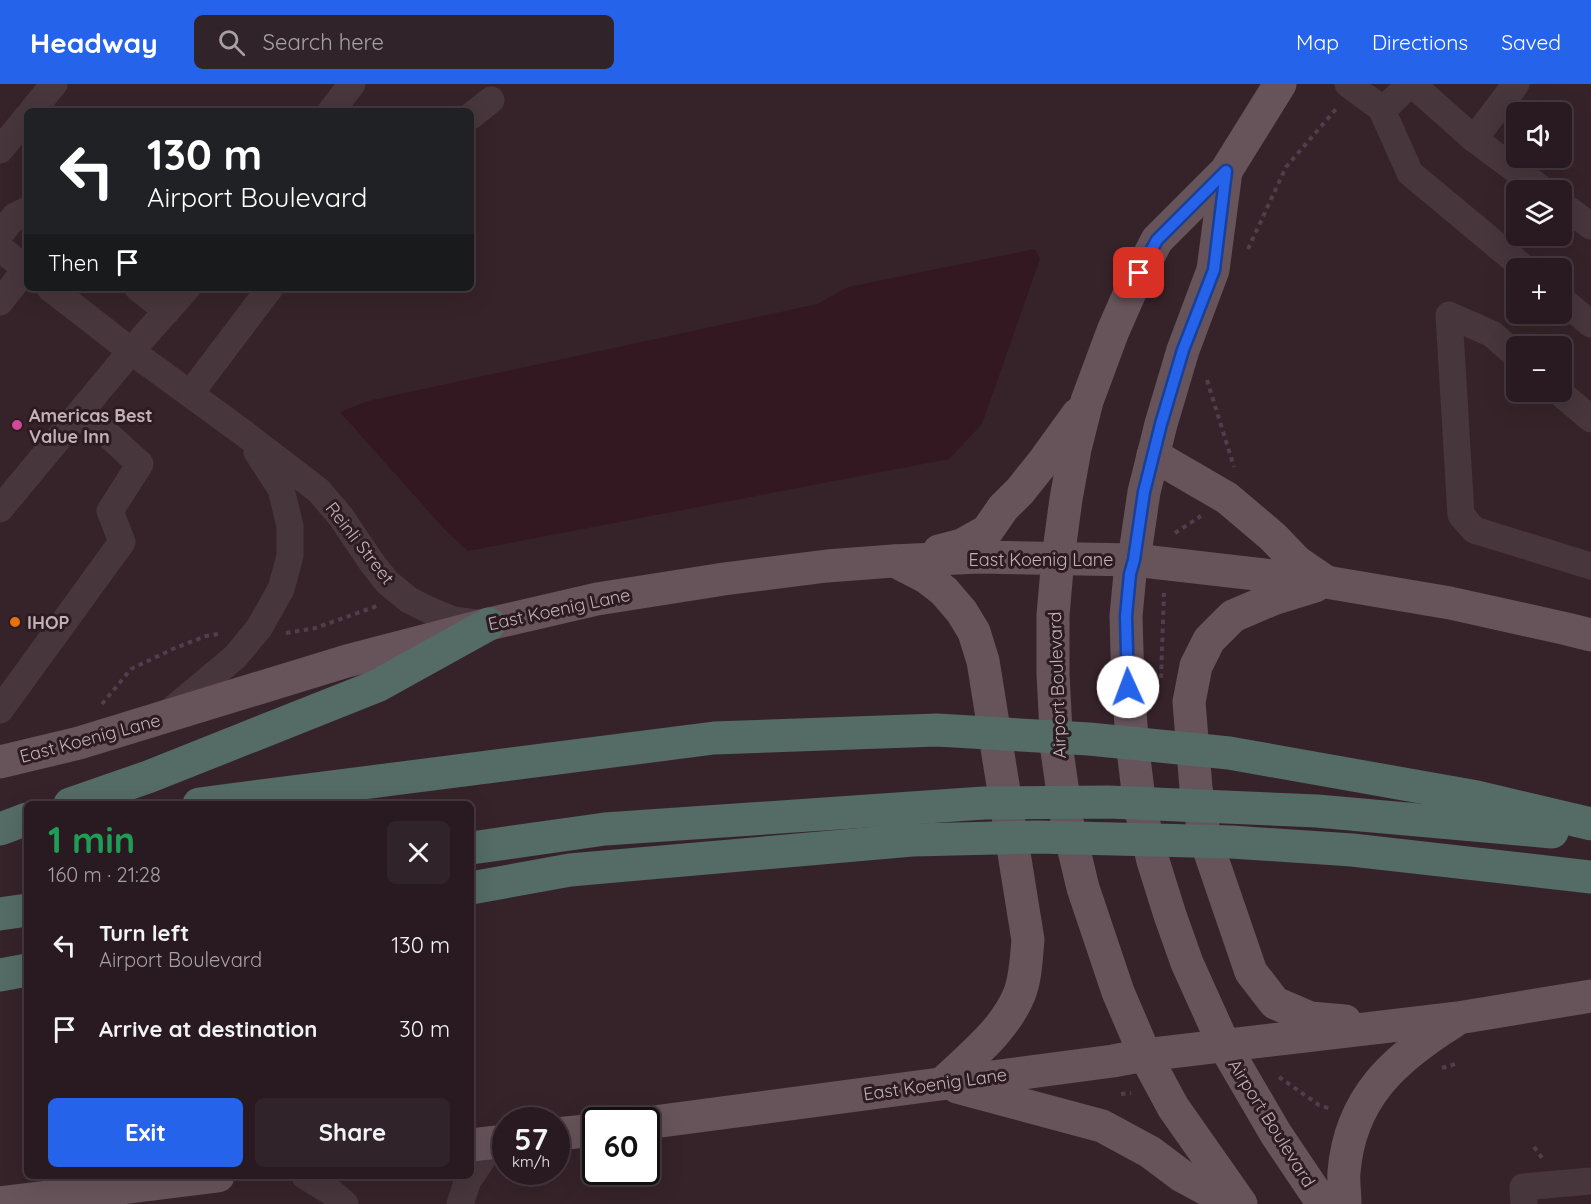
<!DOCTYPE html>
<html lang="en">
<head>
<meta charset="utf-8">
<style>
	body { margin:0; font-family:Quicksand,sans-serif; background:#302329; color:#f1f3f6; height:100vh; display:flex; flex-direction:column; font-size:22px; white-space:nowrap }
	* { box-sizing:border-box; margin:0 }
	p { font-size:20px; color:#a5a1a5 }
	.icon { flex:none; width:33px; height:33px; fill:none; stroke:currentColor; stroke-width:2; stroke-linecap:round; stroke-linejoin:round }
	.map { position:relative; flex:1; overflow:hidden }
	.drawer { position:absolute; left:24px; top:717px; width:450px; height:378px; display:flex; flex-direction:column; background:#281a20; border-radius:9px; box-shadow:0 6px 24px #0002,0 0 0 2px #44383e }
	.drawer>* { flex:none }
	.hud { position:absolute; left:24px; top:24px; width:450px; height:183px; border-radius:9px; box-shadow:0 6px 24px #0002,0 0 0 2px #44383e; background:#202124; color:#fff; overflow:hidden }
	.controls { position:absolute; left:1506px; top:18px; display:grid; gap:12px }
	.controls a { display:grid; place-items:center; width:66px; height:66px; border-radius:9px; background:#281a20; box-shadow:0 6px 24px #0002,0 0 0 2px #44383e; font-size:30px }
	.speed { position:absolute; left:492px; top:1023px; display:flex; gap:12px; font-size:30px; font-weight:700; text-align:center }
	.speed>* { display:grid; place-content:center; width:78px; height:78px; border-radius:50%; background:#281a20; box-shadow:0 6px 24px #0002,0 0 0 2px #44383e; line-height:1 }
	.speed small { font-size:15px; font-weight:400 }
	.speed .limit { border:3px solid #111; border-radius:9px; background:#fff; color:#111 }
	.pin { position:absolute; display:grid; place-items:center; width:51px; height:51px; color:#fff; margin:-26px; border-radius:12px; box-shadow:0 3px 9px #0006 }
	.me { position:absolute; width:66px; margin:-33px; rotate:358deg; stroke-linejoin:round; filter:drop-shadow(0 0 4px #0008) }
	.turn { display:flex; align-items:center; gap:21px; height:126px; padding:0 24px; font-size:27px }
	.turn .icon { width:78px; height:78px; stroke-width:2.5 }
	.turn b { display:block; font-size:42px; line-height:51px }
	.then { display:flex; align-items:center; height:57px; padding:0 24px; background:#0003; gap:12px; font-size:22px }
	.round { display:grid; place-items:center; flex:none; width:63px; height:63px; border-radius:9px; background:#302329 }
	.headline { display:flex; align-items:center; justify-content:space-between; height:102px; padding:0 24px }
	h1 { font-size:36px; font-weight:700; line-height:45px; color:#1e9e55 }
	.action { display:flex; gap:12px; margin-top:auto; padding:12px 24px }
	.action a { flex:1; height:69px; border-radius:9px; background:#2563eb; color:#fff; font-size:24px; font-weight:700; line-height:69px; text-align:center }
	.action a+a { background:#302329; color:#f1f3f6 }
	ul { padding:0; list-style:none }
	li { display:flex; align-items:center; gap:18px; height:84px; padding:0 24px }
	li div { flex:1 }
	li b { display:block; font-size:22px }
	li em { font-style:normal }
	header { display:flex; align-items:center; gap:36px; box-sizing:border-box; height:84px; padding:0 30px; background:#2563eb; color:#fff }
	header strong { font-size:28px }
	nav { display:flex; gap:33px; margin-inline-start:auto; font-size:21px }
	.search { width:420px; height:54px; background:#302329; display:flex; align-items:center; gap:15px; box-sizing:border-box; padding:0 21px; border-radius:9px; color:#a5a1a5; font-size:22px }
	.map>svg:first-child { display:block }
</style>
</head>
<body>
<header>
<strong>Headway</strong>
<div class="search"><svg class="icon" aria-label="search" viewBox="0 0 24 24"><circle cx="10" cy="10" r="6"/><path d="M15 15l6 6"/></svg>Search here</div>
<nav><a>Map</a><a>Directions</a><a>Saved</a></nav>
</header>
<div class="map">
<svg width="1591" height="1120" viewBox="0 0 1591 1120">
	<rect width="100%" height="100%" fill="#36232a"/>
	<polygon fill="#331821" points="1035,165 1040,175 982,340 949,375 468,467 447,448 340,328 368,317 817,220 848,203"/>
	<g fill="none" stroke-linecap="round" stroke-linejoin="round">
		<g stroke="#503d4d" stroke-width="4" stroke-dasharray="4.5 4.5" stroke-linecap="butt">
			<polyline points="1248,165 1286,83 1336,25"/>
			<polyline points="1207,296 1234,383"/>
			<polyline points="1175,449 1201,432"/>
			<polyline points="286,549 315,544 377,522"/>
			<polyline points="1161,594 1164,509"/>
			<polyline points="102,620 131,585 175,564 206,552 218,550"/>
			<polyline points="1442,984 1459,979"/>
			<polyline points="1279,993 1319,1021 1331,1025"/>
			<polyline points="1121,1010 1131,1009"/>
			<polyline points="1534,1063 1542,1074"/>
		</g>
		<g stroke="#47363c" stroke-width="27">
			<polyline points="1348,0 1381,24 1386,23 1410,0"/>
			<polyline points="1412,0 1474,55 1516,0"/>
			<polyline points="1381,24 1410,89 1524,184"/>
			<polyline points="32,27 54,0"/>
			<polyline points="331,27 352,0"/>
			<polyline points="471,32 491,16"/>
			<polyline points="1474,55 1543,106"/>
			<polyline points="0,66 27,33"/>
			<polyline points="1562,121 1591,142"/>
			<polyline points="0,150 15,132 27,126"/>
			<polyline points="0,164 27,186"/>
			<polyline points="50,204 131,267 245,350 319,407 341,433 372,479 387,498 409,516 429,526 453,536 484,540"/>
			<polyline points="138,204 167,227"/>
			<polyline points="1562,216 1591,240"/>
			<polyline points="0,218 26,185"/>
			<polyline points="1516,271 1492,250 1449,231 1461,431 1474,446 1591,482"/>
			<polyline points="1559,308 1591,335"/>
			<polyline points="190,310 270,204"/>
			<polyline points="0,425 131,267 187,204"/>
			<polyline points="0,626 122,458 110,427 140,380 82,327"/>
			<polyline points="168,629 235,573 259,544 281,505 290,472 290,442 281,405 257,368"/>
			<polyline points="305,1092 331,1108 345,1120"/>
			<polyline points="471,1092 494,1058"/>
			<polyline points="460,1120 468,1096 471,1092"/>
			<polyline points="1524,1120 1523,1103 1591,1097"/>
		</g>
		<g stroke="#67545b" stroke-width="33">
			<polyline points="1226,87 1213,186 1183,266 1161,340 1144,408 1134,476 1130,490 1126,532 1128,603 1133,666 1140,723 1153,777 1170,831 1187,879 1224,961 1276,1050 1323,1120"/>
			<polyline points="1153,371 1227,414 1273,453 1296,477 1325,497"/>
			<polyline points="939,467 962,461 987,447 1003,424 1020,407 1044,377 1078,330"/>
			<path d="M895,477L926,493L944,507L962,528L974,548L983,577L1028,856C1026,875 1026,894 1019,911C1004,947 970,973 943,999"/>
			<polyline points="1315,502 1273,515 1233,532 1209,556 1196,582 1189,618 1196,704 1205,754 1251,888 1275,919 1310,934 1345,937"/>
			<polyline points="0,678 79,659 347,577 489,540 597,515 724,495 827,482 893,477 979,473 1134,476 1326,498 1450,519 1567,545 1591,551"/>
			<polyline points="957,1003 1102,1042 1150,1068 1182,1092 1234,1120"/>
			<polyline points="646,1039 1113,977 1145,971 1458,934 1591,912"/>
			<polyline points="556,1050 596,1046"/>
			<polyline points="471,1061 506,1057"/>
			<polyline points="0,1119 218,1092"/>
			<polyline points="1241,1120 1173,1023 1145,971 1118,908 1083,804 1067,737 1057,667 1053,590 1053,531 1058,474 1066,415 1075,365 1087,317 1113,247 1131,206 1157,156 1226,87 1280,0"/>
			<path d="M1345,1120C1345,1109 1343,1098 1344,1088C1350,1014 1394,975 1453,938"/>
		</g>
		<g stroke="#546c65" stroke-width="33">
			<polyline points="70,720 148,693 377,602 489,540"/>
			<polyline points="199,720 714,654 937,646 1089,655 1229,669 1477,713 1591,740"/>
			<polyline points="0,745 27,735"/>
			<polyline points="471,764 605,745 984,719 1108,718 1317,727 1552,748"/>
			<polyline points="471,804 570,786 912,756 1037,753 1232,758 1352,766 1591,793"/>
			<polyline points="0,830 27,826"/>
			<polyline points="0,891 27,886"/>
		</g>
	</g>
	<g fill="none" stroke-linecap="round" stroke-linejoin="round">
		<defs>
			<polyline id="route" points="1128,603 1126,532 1130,490 1134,476 1144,408 1161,340 1183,266 1214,186 1226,87 1157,156 1139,189"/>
		</defs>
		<use href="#route" stroke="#184099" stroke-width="15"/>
		<use href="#route" stroke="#2563eb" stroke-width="10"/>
	</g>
	<circle fill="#d1479c" stroke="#2c1c21" stroke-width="2" cx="17" cy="341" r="6"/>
	<circle fill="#e8710a" stroke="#2c1c21" stroke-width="2" cx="15" cy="538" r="6"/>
	<g text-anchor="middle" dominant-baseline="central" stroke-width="6" stroke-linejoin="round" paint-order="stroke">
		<g font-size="18" font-weight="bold" fill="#c3b1b7" stroke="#2c1c21" text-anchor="start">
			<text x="29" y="331">Americas Best<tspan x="29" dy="21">Value Inn</tspan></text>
			<text x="27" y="538">IHOP</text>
		</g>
		<g font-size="18" fill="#c3b1b7" stroke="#2c1c21">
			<text transform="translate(360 459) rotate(52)">Reinli Street</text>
			<text x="1041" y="475">East Koenig Lane</text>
			<text transform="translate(559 525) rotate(-12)">East Koenig Lane</text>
			<text transform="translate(1057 601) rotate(-92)">Airport Boulevard</text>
			<text transform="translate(90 654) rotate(-15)">East Koenig Lane</text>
			<text transform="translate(935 1000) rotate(-8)">East Koenig Lane</text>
			<text transform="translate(1272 1039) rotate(58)">Airport Boulevard</text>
		</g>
	</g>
</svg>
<div class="controls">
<a><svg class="icon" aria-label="sound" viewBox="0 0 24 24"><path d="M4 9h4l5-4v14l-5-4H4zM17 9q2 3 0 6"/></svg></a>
<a><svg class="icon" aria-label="layers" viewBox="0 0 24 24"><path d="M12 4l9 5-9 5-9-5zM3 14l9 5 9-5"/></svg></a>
<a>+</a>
<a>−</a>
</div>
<div class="speed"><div>57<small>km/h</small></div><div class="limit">60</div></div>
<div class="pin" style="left:1139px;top:189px;background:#d93025"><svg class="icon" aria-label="arrive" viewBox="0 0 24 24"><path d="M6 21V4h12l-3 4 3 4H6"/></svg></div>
<svg class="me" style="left:1128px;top:603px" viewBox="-20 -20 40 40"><circle r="19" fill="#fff"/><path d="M0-13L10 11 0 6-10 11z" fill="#2563eb"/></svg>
<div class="hud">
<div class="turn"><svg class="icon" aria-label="left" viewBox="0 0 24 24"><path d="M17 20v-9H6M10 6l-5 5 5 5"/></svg><div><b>130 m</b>Airport Boulevard</div></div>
<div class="then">Then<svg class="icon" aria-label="arrive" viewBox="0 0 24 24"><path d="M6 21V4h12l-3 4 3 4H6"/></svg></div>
</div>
<section class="drawer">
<div class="headline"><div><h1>1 min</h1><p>160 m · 21:28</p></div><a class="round"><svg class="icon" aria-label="close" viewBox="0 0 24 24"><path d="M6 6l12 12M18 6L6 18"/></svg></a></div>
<ul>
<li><svg class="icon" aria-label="left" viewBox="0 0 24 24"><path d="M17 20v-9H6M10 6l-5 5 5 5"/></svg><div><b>Turn left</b><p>Airport Boulevard</p></div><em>130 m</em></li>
<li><svg class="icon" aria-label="arrive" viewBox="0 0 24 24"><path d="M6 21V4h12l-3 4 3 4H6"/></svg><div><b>Arrive at destination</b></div><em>30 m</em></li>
</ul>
<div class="action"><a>Exit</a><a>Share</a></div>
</section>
</div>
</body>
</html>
